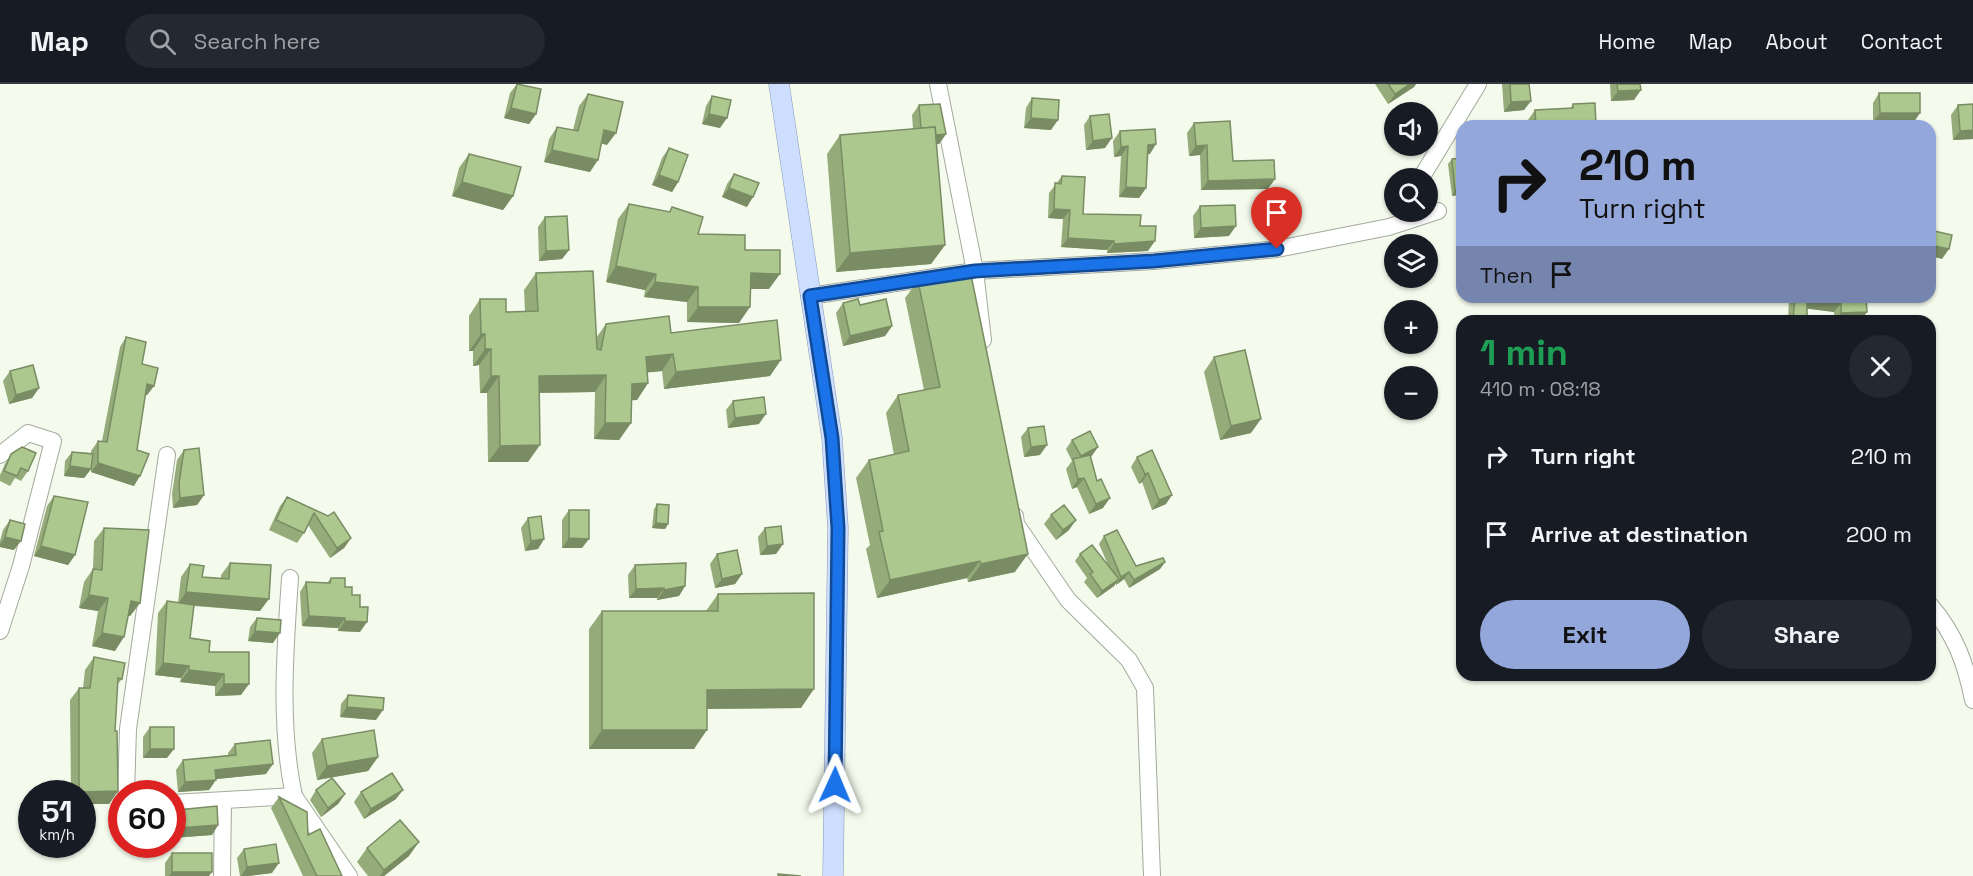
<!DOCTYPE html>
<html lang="en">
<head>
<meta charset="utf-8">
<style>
	body { margin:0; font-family:"Space Grotesk",sans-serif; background:#242831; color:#f1f3f6; height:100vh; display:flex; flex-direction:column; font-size:22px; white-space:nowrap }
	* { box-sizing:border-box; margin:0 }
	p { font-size:20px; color:#9ea1a6 }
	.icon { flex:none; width:33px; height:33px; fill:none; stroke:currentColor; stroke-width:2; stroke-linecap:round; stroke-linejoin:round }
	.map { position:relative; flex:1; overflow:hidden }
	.panel { position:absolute; left:1456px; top:231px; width:480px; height:366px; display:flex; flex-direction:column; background:#171b24; border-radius:18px; box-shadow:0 2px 4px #0004 }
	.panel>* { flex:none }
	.hud { position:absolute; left:1456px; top:36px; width:480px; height:183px; border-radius:18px; box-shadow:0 2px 4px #0004; background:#94a7da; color:#111; overflow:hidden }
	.controls { position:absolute; left:1384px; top:18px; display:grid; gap:12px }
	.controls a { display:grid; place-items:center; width:54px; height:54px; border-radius:50%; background:#171b24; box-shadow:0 2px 4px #0004; font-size:30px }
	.speed { position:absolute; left:18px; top:696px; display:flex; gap:12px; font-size:30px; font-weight:700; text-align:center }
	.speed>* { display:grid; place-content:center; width:78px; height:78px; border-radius:50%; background:#171b24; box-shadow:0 2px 4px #0004; line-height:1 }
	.speed small { font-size:15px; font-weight:400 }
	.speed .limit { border:9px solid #d22; background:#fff; color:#111 }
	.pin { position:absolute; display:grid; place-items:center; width:51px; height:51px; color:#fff; margin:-62px -26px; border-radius:50% 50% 50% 0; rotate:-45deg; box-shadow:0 0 6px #0007 }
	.pin .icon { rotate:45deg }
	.me { position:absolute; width:66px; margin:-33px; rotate:1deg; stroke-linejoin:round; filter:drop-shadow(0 0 4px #0008) }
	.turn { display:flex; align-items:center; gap:21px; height:126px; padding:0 24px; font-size:27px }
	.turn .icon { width:78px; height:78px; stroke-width:2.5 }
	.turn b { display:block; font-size:42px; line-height:51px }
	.then { display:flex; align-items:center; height:57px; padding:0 24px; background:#0003; gap:12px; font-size:22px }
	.round { display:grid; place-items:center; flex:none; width:63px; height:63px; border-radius:32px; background:#242831 }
	.summary { display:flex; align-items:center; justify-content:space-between; height:102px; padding:0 24px }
	h1 { font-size:36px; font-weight:700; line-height:45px; color:#1e9e55 }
	.primary-button { display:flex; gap:12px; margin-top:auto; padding:12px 24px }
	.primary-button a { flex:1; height:69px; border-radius:36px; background:#94a7da; color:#111; font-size:24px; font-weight:700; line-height:69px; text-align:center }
	.primary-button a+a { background:#242831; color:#f1f3f6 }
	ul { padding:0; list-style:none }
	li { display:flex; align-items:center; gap:18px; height:78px; padding:0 24px }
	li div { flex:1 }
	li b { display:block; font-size:22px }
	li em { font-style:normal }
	header { display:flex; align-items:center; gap:36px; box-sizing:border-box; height:84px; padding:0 30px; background:#171b24; border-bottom:2px solid #363941 }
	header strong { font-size:28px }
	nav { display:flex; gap:33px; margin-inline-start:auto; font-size:21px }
	.search { width:420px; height:54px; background:#242831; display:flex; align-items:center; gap:15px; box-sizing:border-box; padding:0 21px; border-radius:33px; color:#9ea1a6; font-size:22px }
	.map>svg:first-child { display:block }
</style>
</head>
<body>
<header>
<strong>Map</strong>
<div class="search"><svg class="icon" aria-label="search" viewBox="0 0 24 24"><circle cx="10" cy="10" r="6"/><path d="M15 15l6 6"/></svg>Search here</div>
<nav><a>Home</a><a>Map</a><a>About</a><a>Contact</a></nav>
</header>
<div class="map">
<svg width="1973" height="792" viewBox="0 0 1973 792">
	<rect width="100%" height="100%" fill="#f4fbed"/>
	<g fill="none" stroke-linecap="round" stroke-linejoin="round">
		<defs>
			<g id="minor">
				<polyline points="938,0 975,187 983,256"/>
				<polyline points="1421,94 1478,0"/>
				<polyline points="810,212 975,187 1154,177 1277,165 1389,143 1438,127"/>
				<polyline points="0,371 28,349 53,357 21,482 0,547"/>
				<polyline points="1015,432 1016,440 1068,516 1129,576 1145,604 1152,792"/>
				<path d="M290,494C285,566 279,642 294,712"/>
				<path d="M1930,521C1955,550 1966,580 1973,616"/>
				<polyline points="126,710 128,645 167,371"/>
				<polyline points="172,719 294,712 349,792"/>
				<polyline points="222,792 223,717"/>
			</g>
			<polyline id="major" points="779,0 832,354 838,444 833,792"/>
		</defs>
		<use href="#minor" stroke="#a3aa9c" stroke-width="18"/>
		<use href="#major" stroke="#8697b9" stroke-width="21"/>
		<use href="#minor" stroke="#fff" stroke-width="16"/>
		<use href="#major" stroke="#cedeff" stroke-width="20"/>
	</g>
	<g fill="#95ac7a">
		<polygon points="517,0 536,30 529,40 504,34 510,9"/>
		<polygon points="1375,0 1416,0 1414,3 1388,20"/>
		<polygon points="1502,0 1529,0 1524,26 1504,28"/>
		<polygon points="1610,0 1640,0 1634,16 1611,17"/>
		<polygon points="1879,9 1914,38 1873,38 1873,19"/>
		<polygon points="588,10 607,61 602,59 590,88 544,78 549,55 557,43 573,46 579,22"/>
		<polygon points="712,12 720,44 702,40 706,22"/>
		<polygon points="1032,14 1051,46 1024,44 1026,24"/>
		<polygon points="1573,20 1596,42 1529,42 1528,36 1535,26 1570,25"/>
		<polygon points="1973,20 1973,55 1953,56 1951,31 1958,21"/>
		<polygon points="919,21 946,50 939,60 936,60 945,161 931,180 836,188 827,70 840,51 913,45 912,31"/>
		<polygon points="1090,32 1105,64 1086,66 1084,41"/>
		<polygon points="1194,39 1233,77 1268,105 1201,106 1200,71 1189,72 1187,49"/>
		<polygon points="1120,47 1150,70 1147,70 1146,104 1139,114 1119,113 1121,72 1114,73 1113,57"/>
		<polygon points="669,64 678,98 672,108 652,101 662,74"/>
		<polygon points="469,70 513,112 503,126 452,112 459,84"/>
		<polygon points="1462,74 1462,110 1452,112 1448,80 1452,75"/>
		<polygon points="734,90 747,123 722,113 727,100"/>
		<polygon points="1062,92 1083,130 1140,142 1148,167 1107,169 1107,166 1061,163 1063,135 1048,134 1049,109"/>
		<polygon points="629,120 669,128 672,123 698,150 745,166 769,205 751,205 739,239 687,238 687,218 644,213 645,206 606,198 618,135"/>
		<polygon points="1200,122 1229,152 1194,154 1193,132"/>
		<polygon points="545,133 569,166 562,175 539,177 538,143"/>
		<polygon points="536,189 596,254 606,240 671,249 770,292 664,305 662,287 647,288 648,299 637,316 631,316 631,339 619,356 594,355 595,308 539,309 528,378 488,378 487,309 480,309 479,281 473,282 473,267 469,267 469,232 480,215 506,228 525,228 524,206"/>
		<polygon points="918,197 1015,488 968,498 967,494 877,514 866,465 870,461 856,394 869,376 894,371 886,329 898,311 924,306 905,214"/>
		<polygon points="1789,213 1866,213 1867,228 1860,237 1835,237 1834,228 1807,224 1807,235 1806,237 1788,237"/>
		<polygon points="843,219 860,221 892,242 885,252 843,262 836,229"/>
		<polygon points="126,253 154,302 147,311 145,310 137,366 134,402 91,388 91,385 84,394 64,392 65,377 72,368 91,369 91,367 98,357 102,357 120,263"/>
		<polygon points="1214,273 1251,349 1220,356 1204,288"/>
		<polygon points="10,287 39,304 32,314 9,320 3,297"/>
		<polygon points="733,317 759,340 728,344 726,326"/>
		<polygon points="1028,344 1040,371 1024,373 1021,353"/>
		<polygon points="1072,356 1098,363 1090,373 1103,424 1089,430 1077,403 1072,405 1066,385 1072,377 1066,365"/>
		<polygon points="184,366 204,411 197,421 173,424 172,410 177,376"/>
		<polygon points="1152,366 1166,420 1152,426 1142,398 1139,400 1131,383 1137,373"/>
		<polygon points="11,370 28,387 21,397 15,394 10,402 0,397 0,391 5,380"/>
		<polygon points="54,412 75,471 68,481 34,472 47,422"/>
		<polygon points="287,413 328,432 351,454 344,464 330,474 308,441 304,449 297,459 269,446 280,422"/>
		<polygon points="657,420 668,440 665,445 652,444 654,425"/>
		<polygon points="569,426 582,464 562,464 562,436"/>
		<polygon points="1051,431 1069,446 1056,456 1044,440"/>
		<polygon points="528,434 544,455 538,465 525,467 521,444"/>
		<polygon points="10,436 14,466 0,463 0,457 3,446"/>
		<polygon points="104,444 140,519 130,532 128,532 115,567 92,562 98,527 79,524 84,498 93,485 94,457"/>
		<polygon points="765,444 783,460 776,470 760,471 758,453"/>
		<polygon points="1104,452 1136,482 1165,478 1160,485 1129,504 1124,495 1116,501 1116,499 1114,502 1097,514 1084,498 1087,494 1075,477 1080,470 1108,481 1099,460"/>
		<polygon points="717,470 742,490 735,500 715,504 710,480"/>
		<polygon points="230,479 260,527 194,522 190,554 209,568 241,611 215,612 215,602 180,598 181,594 155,591 158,529 167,517 178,519 181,493 190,480 202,493 221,495 221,491"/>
		<polygon points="635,481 685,502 679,512 657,516 657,514 629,514 628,491"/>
		<polygon points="331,494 345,503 360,523 360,548 338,547 338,544 302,542 300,508 306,498 327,499"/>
		<polygon points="718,510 801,624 707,625 694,665 589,665 589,545 602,527 706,527"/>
		<polygon points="257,534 273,559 248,557 250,543"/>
		<polygon points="94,573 122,595 117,601 115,647 118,707 109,720 82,720 82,710 71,710 70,616 79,604 83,604 85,586"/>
		<polygon points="348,611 376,636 340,633 341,620"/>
		<polygon points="150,643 167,674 143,674 143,653"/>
		<polygon points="322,655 378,673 368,687 317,696 312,669"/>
		<polygon points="235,660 266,690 216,695 209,706 178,708 176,686 183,676 228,671 228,669"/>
		<polygon points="316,706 345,710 338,720 321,733 310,716"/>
		<polygon points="361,708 396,715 364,735 354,718"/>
		<polygon points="279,713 308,751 342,792 303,792 271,724"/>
		<polygon points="177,726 218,741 212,751 172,754 172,731"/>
		<polygon points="367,764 409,772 384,792 368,792 357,778"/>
		<polygon points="244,765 272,789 248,792 240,792 237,774"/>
		<polygon points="172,769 209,792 165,792 165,779"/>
	</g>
	<g fill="#798c63">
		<polygon points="1410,0 1416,0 1414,3 1388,20 1395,10"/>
		<polygon points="1641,6 1634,16 1611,17 1618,7"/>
		<polygon points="1531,17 1524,26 1504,28 1511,18"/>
		<polygon points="511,24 536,30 529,40 504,34"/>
		<polygon points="1880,29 1920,29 1914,38 1873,38"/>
		<polygon points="709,30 727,34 720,44 702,40"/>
		<polygon points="1031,34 1058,36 1051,46 1024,44"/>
		<polygon points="604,46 616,49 607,61 596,58"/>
		<polygon points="1973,46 1973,55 1953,56 1960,47"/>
		<polygon points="946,50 939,60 915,62 922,52"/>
		<polygon points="1112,54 1105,64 1086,66 1093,57"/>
		<polygon points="1156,60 1150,70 1141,71 1148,61"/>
		<polygon points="1207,61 1200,71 1189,72 1196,62"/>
		<polygon points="1128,62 1121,72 1114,73 1121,63"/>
		<polygon points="552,66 598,76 590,88 544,78"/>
		<polygon points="659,91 678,98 672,108 652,101"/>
		<polygon points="1275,95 1268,105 1201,106 1208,97"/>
		<polygon points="462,98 513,112 503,126 452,112"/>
		<polygon points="1126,103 1146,104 1139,114 1119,113"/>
		<polygon points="729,104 753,113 747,123 722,113"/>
		<polygon points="1462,106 1462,110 1452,112 1455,107"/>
		<polygon points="1054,125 1070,126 1063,135 1048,134"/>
		<polygon points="1236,142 1229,152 1194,154 1201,144"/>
		<polygon points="1068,154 1114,157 1107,166 1061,163"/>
		<polygon points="1155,157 1148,167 1107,169 1114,160"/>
		<polygon points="945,161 931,180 836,188 850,169"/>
		<polygon points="1930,161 1949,165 1942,175 1930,172"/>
		<polygon points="569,166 562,175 539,177 546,167"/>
		<polygon points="616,182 656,190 645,206 606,198"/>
		<polygon points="751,189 780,190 769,205 740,205"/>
		<polygon points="655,198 698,203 687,218 644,213"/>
		<polygon points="1807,215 1841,219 1834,228 1801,224"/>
		<polygon points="698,223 750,223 739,239 687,238"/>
		<polygon points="1867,228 1860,237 1835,237 1841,229"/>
		<polygon points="1793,235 1807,235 1806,237 1792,237"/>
		<polygon points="892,242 885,252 843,262 850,252"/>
		<polygon points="481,250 485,250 473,267 469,267"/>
		<polygon points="485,265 491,265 479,281 473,282"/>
		<polygon points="673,270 662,287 634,290 646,273"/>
		<polygon points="781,276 770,292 664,305 676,288"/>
		<polygon points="606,291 595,308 527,309 539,292"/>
		<polygon points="491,292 499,292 487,309 480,309"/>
		<polygon points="648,299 637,316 620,317 632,300"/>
		<polygon points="147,300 154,302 147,311 140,309"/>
		<polygon points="39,304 32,314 9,320 16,311"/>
		<polygon points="766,330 759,340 728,344 735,334"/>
		<polygon points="1261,335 1251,349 1220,356 1231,342"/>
		<polygon points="605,339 631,339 619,356 594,355"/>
		<polygon points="540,361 528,378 488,378 500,362"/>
		<polygon points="1047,361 1040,371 1024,373 1031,363"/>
		<polygon points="1098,363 1091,373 1074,381 1081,372"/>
		<polygon points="98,379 140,392 134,402 91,388"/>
		<polygon points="70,382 91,385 84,394 64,392"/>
		<polygon points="1148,389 1142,398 1139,400 1145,390"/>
		<polygon points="1084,394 1077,403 1072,405 1078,395"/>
		<polygon points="204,411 197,421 173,424 180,414"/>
		<polygon points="1172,411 1166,420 1152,426 1159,416"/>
		<polygon points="1110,414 1103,424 1089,430 1096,420"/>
		<polygon points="1076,436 1069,446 1056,456 1063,446"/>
		<polygon points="656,439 668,440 665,445 652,444"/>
		<polygon points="5,453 21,457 14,466 0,463 0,460"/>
		<polygon points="351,454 344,464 330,474 337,464"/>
		<polygon points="569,454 589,455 582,464 562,464"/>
		<polygon points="544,455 538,465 525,467 531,457"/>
		<polygon points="783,460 776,470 760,471 767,462"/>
		<polygon points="41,462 75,471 68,481 34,472"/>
		<polygon points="1028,470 1015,488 968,498 981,480"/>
		<polygon points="980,477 967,494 877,514 890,496"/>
		<polygon points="1165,478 1160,485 1129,504 1134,496"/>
		<polygon points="1129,488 1124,495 1116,501 1121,493"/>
		<polygon points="742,490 735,500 715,504 722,495"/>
		<polygon points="1119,495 1114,502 1097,514 1102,507"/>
		<polygon points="685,502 679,512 657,516 664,506"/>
		<polygon points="664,504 657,514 629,514 636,505"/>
		<polygon points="186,508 269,515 260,527 178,520"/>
		<polygon points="89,511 108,514 98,527 79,524"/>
		<polygon points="131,517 140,519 130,532 122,531"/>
		<polygon points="309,532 345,534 338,544 302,542"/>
		<polygon points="345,537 367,538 360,548 338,547"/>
		<polygon points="255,547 280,549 273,559 248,557"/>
		<polygon points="102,549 124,553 115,567 92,562"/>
		<polygon points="163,579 189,582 181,594 155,591"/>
		<polygon points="189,586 224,590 215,602 180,598"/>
		<polygon points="224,600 249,600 241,611 215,612"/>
		<polygon points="814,605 801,624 694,625 707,606"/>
		<polygon points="347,623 383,626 376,636 340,633"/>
		<polygon points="602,646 707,646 694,665 589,665"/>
		<polygon points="150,665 174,665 167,674 143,674"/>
		<polygon points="378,673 368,687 317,696 327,682"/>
		<polygon points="273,680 266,690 208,696 215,686"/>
		<polygon points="216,696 209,706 178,708 185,698"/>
		<polygon points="403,706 396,715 364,735 371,725"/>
		<polygon points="118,707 109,720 82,720 82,710 78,710 79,708"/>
		<polygon points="345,710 338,720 321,733 328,724"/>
		<polygon points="218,741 212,751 172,754 178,744"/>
		<polygon points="419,758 409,772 384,792 380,792 384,786"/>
		<polygon points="279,779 272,789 248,792 241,792 247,783"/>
		<polygon points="172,788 212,788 209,792 169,792"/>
	</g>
	<g fill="#adc88e" stroke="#798c63" stroke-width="1.5">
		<polygon points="517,0 541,5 536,30 511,24"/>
		<polygon points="1388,0 1410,0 1395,10"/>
		<polygon points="1510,0 1529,0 1531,17 1511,18"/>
		<polygon points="1617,0 1640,0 1641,6 1618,7"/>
		<polygon points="1879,9 1920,9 1920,29 1880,29"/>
		<polygon points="588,10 623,18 616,49 604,46 598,76 552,66 557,43 578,47"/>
		<polygon points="712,12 731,16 727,34 709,30"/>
		<polygon points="1032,14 1059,16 1058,36 1031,34"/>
		<polygon points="1595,19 1596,42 1536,42 1535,26 1573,24 1573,20"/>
		<polygon points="940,20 946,50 936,51 935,43 921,44 919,21"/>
		<polygon points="1973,20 1973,46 1960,47 1958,21"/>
		<polygon points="1109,30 1112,54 1093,57 1090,32"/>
		<polygon points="1230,37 1233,77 1274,76 1275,95 1208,97 1207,61 1196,62 1194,39"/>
		<polygon points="935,43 945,161 850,169 840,51"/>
		<polygon points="1155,45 1156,60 1148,61 1146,104 1126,103 1128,62 1121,63 1120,47"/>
		<polygon points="669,64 688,71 678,98 659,91"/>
		<polygon points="469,70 521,83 513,112 462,98"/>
		<polygon points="1462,74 1462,106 1455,107 1452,75"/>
		<polygon points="734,90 759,99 753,113 729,104"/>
		<polygon points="1062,92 1085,93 1083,130 1141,131 1140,142 1156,142 1155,157 1114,160 1114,157 1068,154 1070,126 1054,125 1055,99 1061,100"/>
		<polygon points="629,120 670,128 672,123 703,133 698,150 745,151 745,166 780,166 780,190 751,189 750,223 698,223 698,203 655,198 656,190 616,182"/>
		<polygon points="1235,121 1236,142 1201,144 1200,122"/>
		<polygon points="567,132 569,166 546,167 545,133"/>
		<polygon points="1930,146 1952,151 1949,165 1930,161"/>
		<polygon points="970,186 1028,470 981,480 980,477 890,496 879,448 883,447 869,376 909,367 898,311 940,303 918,197"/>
		<polygon points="593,187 597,265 601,266 606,240 669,232 671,249 777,236 781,276 676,288 673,270 646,273 648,299 632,300 631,339 605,339 606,291 539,292 540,361 500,362 499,292 491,292 491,265 485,265 485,250 481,250 480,215 506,215 506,228 538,227 536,189"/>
		<polygon points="1795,213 1866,213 1867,228 1841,229 1841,219 1807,215 1807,235 1793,235"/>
		<polygon points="858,215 860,221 886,215 892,242 850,252 843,219"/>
		<polygon points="126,253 146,258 142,280 158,284 154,302 147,300 137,366 149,370 140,392 98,379 98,357 107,358"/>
		<polygon points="1245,266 1261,335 1231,342 1214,273"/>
		<polygon points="33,281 39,304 16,311 10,287"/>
		<polygon points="764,313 766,330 735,334 733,317"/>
		<polygon points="1044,342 1047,361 1031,363 1028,344"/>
		<polygon points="1090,347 1098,363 1081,372 1072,356"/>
		<polygon points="22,363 36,369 28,387 21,384 17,392 4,387 11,370"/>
		<polygon points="199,364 204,411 180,414 179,400 184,366"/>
		<polygon points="1152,366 1172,411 1159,416 1148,389 1145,390 1137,373"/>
		<polygon points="72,368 93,370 91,385 70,382"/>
		<polygon points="1090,371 1097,397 1101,395 1110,414 1096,420 1084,394 1078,395 1073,375"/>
		<polygon points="54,412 88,418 75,471 41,462"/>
		<polygon points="287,413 328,432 334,428 351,454 337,464 314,429 304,449 276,436"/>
		<polygon points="657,420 669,421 668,440 656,439"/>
		<polygon points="1064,421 1076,436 1063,446 1051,431"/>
		<polygon points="569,426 589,426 589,455 569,454"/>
		<polygon points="541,432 544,455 531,457 528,434"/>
		<polygon points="10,436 25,440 21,457 5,453"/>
		<polygon points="781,442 783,460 767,462 765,444"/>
		<polygon points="104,444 149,446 140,519 131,517 124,553 102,549 108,514 89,511 93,485 102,486"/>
		<polygon points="1117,446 1136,482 1163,474 1165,478 1134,496 1129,488 1121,493 1104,452"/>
		<polygon points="1092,461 1119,495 1102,507 1090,490 1093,488 1080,470"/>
		<polygon points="737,466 742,490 722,495 717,470"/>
		<polygon points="230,479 271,481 269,515 186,508 190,480 204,482 202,493 229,495"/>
		<polygon points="686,479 685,502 664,506 664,504 636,505 635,481"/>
		<polygon points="331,494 345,494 345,503 352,503 352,511 360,511 360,523 368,523 367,538 345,537 345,534 309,532 306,498 330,499"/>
		<polygon points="814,509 814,605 707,606 707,646 602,646 602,527 718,527 718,510"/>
		<polygon points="167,517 194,521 190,554 210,557 209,568 249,568 249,600 224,600 224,590 189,586 189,582 163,579"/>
		<polygon points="257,534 281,536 280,549 255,547"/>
		<polygon points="94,573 125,579 122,595 118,594 115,647 117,647 118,707 79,708 79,604 90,604"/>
		<polygon points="348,611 384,614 383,626 347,623"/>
		<rect x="150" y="643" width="24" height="22"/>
		<polygon points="374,646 378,673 327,682 322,655"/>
		<polygon points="270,656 273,680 215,686 216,696 185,698 183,676 236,671 235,660"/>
		<polygon points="392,689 403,706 371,725 361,708"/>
		<polygon points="332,694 345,710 328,724 316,706"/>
		<polygon points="279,713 307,728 308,751 320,745 342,792 317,792"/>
		<polygon points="217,722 218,741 178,744 177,726"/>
		<polygon points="400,736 419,758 384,786 367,764"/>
		<polygon points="276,760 279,779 247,783 244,765"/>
		<rect x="172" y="769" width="40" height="19"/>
		<polygon points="778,790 801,792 778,792"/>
	</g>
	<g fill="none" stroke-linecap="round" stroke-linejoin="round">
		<defs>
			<polyline id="route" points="835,701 838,444 832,354 810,212 975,187 1154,177 1277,165"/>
		</defs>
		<use href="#route" stroke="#114b97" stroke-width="15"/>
		<use href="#route" stroke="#1a73e8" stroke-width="10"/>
	</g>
</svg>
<div class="controls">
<a><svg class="icon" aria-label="sound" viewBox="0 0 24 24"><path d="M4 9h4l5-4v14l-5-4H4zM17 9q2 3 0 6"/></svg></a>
<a><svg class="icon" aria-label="search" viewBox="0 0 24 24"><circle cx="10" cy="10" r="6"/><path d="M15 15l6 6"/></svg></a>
<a><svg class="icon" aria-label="layers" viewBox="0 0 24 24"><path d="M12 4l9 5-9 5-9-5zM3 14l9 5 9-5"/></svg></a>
<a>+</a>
<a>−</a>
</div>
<div class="speed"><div>51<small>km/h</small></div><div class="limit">60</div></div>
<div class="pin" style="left:1277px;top:165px;background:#d93025"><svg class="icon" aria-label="arrive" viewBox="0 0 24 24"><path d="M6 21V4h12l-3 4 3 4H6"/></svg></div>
<svg class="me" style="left:835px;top:701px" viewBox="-20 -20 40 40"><path d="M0-17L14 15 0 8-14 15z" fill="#1a73e8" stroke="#fff" stroke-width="4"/></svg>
<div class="hud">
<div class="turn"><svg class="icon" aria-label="right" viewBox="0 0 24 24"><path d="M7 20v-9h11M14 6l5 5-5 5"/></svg><div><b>210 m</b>Turn right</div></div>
<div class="then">Then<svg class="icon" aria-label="arrive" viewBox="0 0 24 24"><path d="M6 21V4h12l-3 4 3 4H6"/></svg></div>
</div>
<section class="panel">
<div class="summary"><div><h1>1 min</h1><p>410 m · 08:18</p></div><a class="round"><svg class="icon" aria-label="close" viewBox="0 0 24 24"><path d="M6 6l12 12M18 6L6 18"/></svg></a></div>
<ul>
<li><svg class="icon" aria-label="right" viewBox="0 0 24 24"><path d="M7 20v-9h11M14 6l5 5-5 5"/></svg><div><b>Turn right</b></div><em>210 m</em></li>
<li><svg class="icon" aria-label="arrive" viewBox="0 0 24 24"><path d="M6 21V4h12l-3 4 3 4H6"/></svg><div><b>Arrive at destination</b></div><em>200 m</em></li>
</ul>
<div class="primary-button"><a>Exit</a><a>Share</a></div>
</section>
</div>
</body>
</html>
